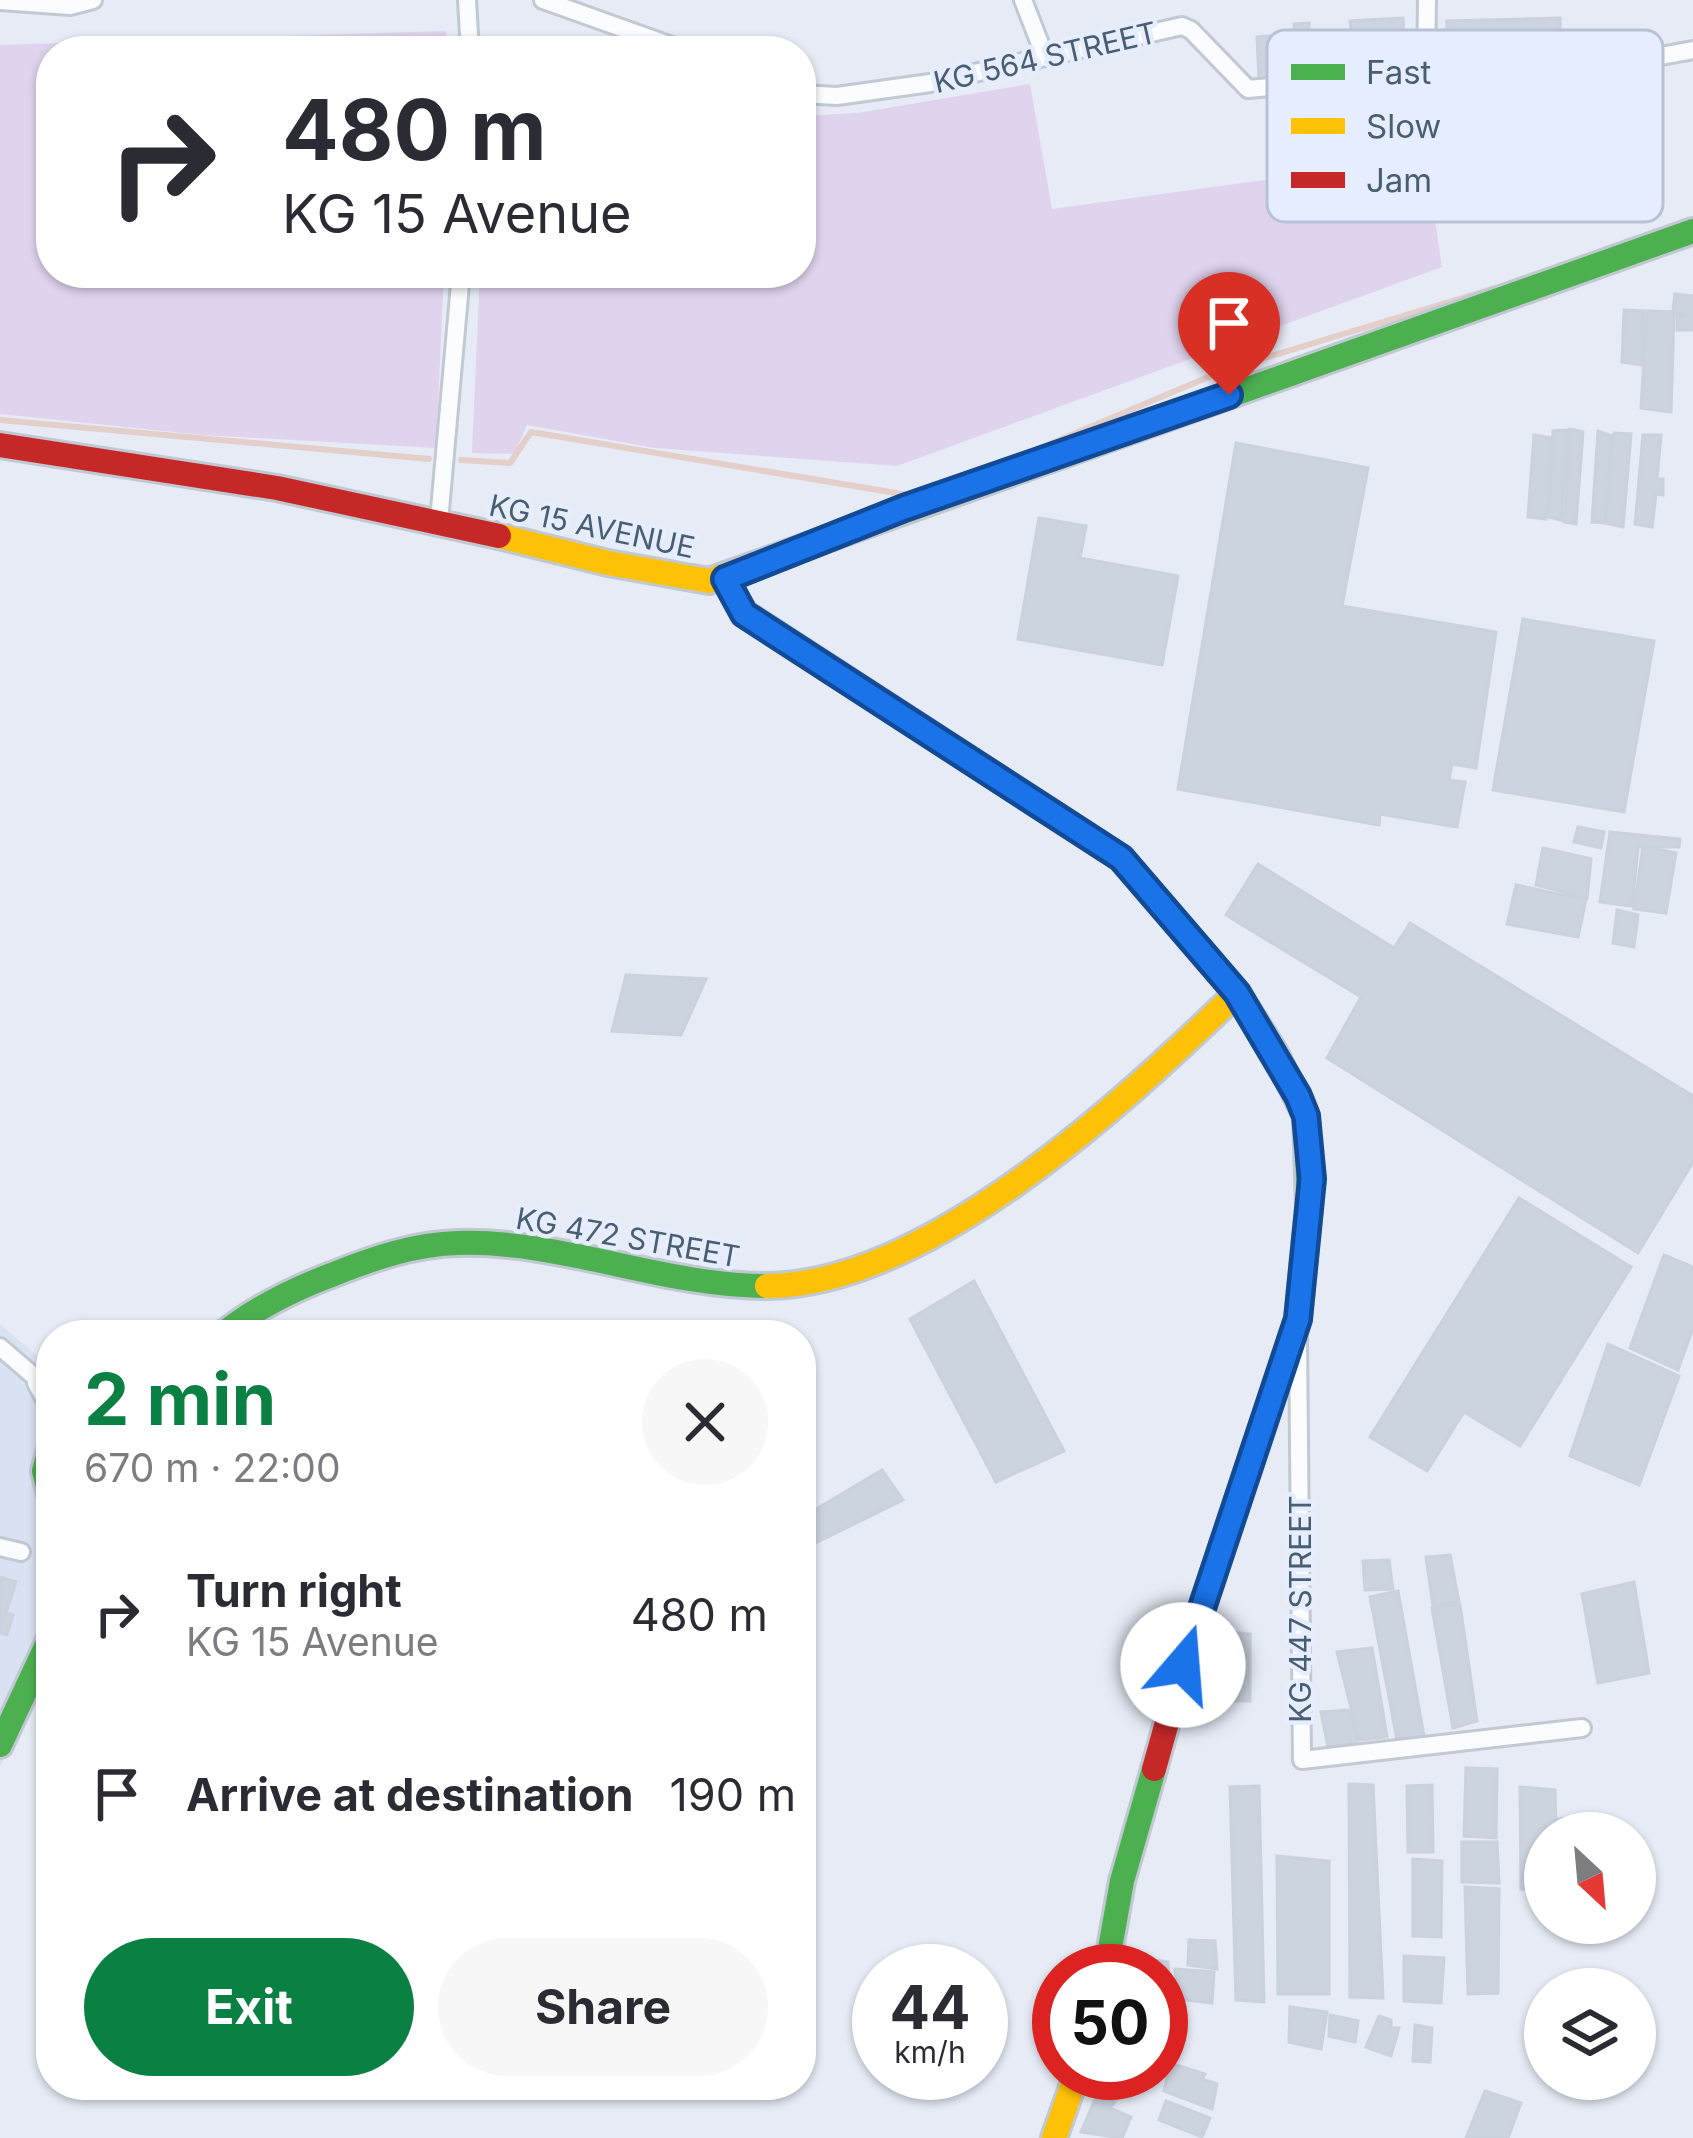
<!DOCTYPE html>
<html lang="en">
<head>
<meta charset="utf-8">
<style>
	body { margin:0; font-family:Inter,sans-serif; background:#f7f7f7; color:#2b2b33; height:100vh; display:flex; flex-direction:column; font-size:45px; white-space:nowrap }
	* { box-sizing:border-box; margin:0 }
	p { font-size:39px; color:#7c7c81 }
	.icon { flex:none; width:66px; height:66px; fill:none; stroke:currentColor; stroke-width:2; stroke-linecap:round; stroke-linejoin:round }
	.map { position:relative; flex:1; overflow:hidden }
	.details { position:absolute; left:36px; top:1320px; width:780px; height:780px; display:flex; flex-direction:column; background:#fff; border-radius:48px; box-shadow:0 3px 9px #0004 }
	.details>* { flex:none }
	.banner { position:absolute; left:36px; top:36px; width:780px; height:252px; border-radius:48px; box-shadow:0 3px 9px #0004; background:#fff; color:#2b2b33; overflow:hidden }
	.needle { width:78px; rotate:154deg }
	.fabs { position:absolute; left:1524px; top:1812px; display:grid; gap:24px }
	.fabs a { display:grid; place-items:center; width:132px; height:132px; border-radius:50%; background:#fff; box-shadow:0 3px 9px #0004; font-size:60px }
	.speed { position:absolute; left:852px; top:1944px; display:flex; gap:24px; font-size:60px; font-weight:700; text-align:center }
	.speed>* { display:grid; place-content:center; width:156px; height:156px; border-radius:50%; background:#fff; box-shadow:0 3px 9px #0004; line-height:1 }
	.speed small { font-size:30px; font-weight:400 }
	.speed .limit { border:18px solid #d22; background:#fff; color:#111 }
	.pin { position:absolute; display:grid; place-items:center; width:102px; height:102px; color:#fff; margin:-123px -51px; border-radius:50% 50% 50% 0; rotate:-45deg; box-shadow:0 0 12px #0007 }
	.pin .icon { rotate:45deg }
	.me { position:absolute; width:132px; margin:-66px; rotate:18deg; stroke-linejoin:round; filter:drop-shadow(0 0 9px #0008) }
	.turn { display:flex; align-items:center; gap:42px; height:252px; padding:0 48px; font-size:54px }
	.turn .icon { width:156px; height:156px; stroke-width:2.5 }
	.turn b { display:block; font-size:84px; line-height:102px }
	.round { display:grid; place-items:center; flex:none; width:126px; height:126px; border-radius:63px; background:#f7f7f7 }
	.summary { display:flex; align-items:center; justify-content:space-between; height:204px; padding:0 48px }
	h1 { font-size:72px; font-weight:700; line-height:90px; color:#0b8043 }
	.button { display:flex; gap:24px; margin-top:auto; padding:24px 48px }
	.button a { flex:1; height:138px; border-radius:72px; background:#0b8043; color:#fff; font-size:48px; font-weight:700; line-height:138px; text-align:center }
	.button a+a { background:#f7f7f7; color:#2b2b33 }
	ul { padding:0; list-style:none }
	li { display:flex; align-items:center; gap:36px; height:180px; padding:0 48px }
	li div { flex:1 }
	li b { display:block; font-size:45px }
	li em { font-style:normal }
	.map>svg:first-child { display:block }
</style>
</head>
<body>
<div class="map">
<svg width="1693" height="2138" viewBox="0 0 1693 2138">
	<rect width="100%" height="100%" fill="#e6ebf5"/>
	<polygon fill="#d9e2f3" points="0,1324 51,1368 51,1663 0,1767"/>
	<g fill="#e0d3ed">
		<polygon points="446,31 447,51 51,51 51,273 444,273 436,448 203,435 0,414 0,45"/>
		<polygon points="1030,84 1052,209 1426,158 1442,267 897,466 655,448 527,425 514,454 472,453 480,273 801,273 801,116 858,113"/>
	</g>
	<g fill="none" stroke-linecap="round" stroke-linejoin="round">
		<g stroke="#e4cec9" stroke-width="6">
			<polyline points="0,420 429,459"/>
			<polyline points="461,460 510,463 531,432 914,496"/>
			<polyline points="1000,465 1225,370 1518,281"/>
		</g>
	</g>
	<g fill="#ccd4df" stroke="#c9d2dd" stroke-width="3">
		<polygon points="1403,18 1405,54 1288,62 1289,78 1259,79 1257,37 1295,34 1294,24 1309,23 1309,34 1351,31 1350,21"/>
		<polygon points="1560,18 1561,57 1529,58 1529,68 1498,69 1497,50 1447,51 1447,21"/>
		<polygon points="1675,294 1693,296 1693,330 1677,330 1677,314 1686,316 1673,310"/>
		<polygon points="1624,310 1644,311 1642,365 1622,362"/>
		<polygon points="1647,311 1674,312 1671,412 1641,408"/>
		<polygon points="1570,429 1583,432 1576,524 1564,522"/>
		<polygon points="1568,430 1561,520 1549,517 1553,431"/>
		<polygon points="1598,431 1612,436 1605,523 1592,522"/>
		<polygon points="1614,433 1631,434 1623,527 1605,523"/>
		<polygon points="1534,435 1552,438 1546,519 1528,517"/>
		<polygon points="1643,435 1661,435 1657,479 1663,479 1663,495 1656,494 1652,527 1635,524"/>
		<polygon points="1236,443 1368,468 1342,606 1496,632 1476,768 1452,764 1449,780 1465,782 1457,827 1380,814 1379,825 1178,789"/>
		<polygon points="1039,518 1086,526 1080,558 1178,576 1162,665 1018,639"/>
		<polygon points="1523,619 1654,641 1624,812 1493,790"/>
		<polygon points="1578,827 1604,832 1601,848 1574,842"/>
		<polygon points="1610,832 1680,839 1679,847 1638,847 1632,906 1600,902"/>
		<polygon points="1643,846 1676,853 1666,913 1634,909"/>
		<polygon points="1543,848 1591,859 1587,898 1536,885"/>
		<polygon points="1258,864 1394,948 1410,923 1693,1096 1693,1162 1638,1253 1327,1058 1361,997 1226,915"/>
		<polygon points="1516,885 1586,900 1578,937 1507,924"/>
		<polygon points="1617,910 1638,915 1634,947 1613,943"/>
		<polygon points="626,975 706,979 681,1035 612,1031"/>
		<polygon points="1519,1198 1631,1267 1520,1446 1464,1412 1427,1471 1370,1437"/>
		<polygon points="1664,1255 1693,1267 1693,1328 1678,1370 1630,1348"/>
		<polygon points="974,1281 1064,1451 996,1482 910,1319"/>
		<polygon points="1608,1344 1679,1376 1639,1485 1570,1456"/>
		<polygon points="882,1470 903,1500 801,1550 801,1518"/>
		<polygon points="1450,1555 1459,1602 1433,1606 1426,1557"/>
		<polygon points="1389,1560 1393,1589 1365,1590 1363,1561"/>
		<polygon points="0,1577 16,1582 6,1613 13,1615 7,1635 0,1633"/>
		<polygon points="1634,1582 1649,1673 1598,1683 1582,1594"/>
		<polygon points="1398,1591 1424,1736 1398,1745 1370,1597"/>
		<polygon points="1460,1605 1477,1721 1453,1728 1432,1608"/>
		<polygon points="1220,1631 1250,1634 1250,1701 1221,1701"/>
		<polygon points="1372,1648 1387,1737 1359,1740 1337,1652"/>
		<polygon points="1351,1710 1357,1743 1328,1747 1321,1712"/>
		<polygon points="1466,1768 1497,1769 1496,1838 1464,1836"/>
		<polygon points="1349,1784 1373,1785 1383,1998 1350,1997"/>
		<polygon points="1432,1785 1433,1852 1408,1852 1407,1786"/>
		<polygon points="1259,1786 1264,2002 1236,2000 1230,1787"/>
		<polygon points="1520,1787 1555,1790 1556,1833 1545,1833 1545,1889 1521,1889"/>
		<polygon points="1594,1816 1595,1833 1559,1833 1558,1819"/>
		<polygon points="1462,1842 1497,1842 1499,1883 1462,1882"/>
		<polygon points="1277,1856 1329,1861 1329,1994 1278,1994"/>
		<polygon points="1413,1859 1442,1861 1441,1937 1413,1936"/>
		<polygon points="1465,1887 1499,1889 1498,1993 1468,1994"/>
		<polygon points="1189,1940 1215,1941 1217,1969 1188,1965"/>
		<polygon points="1404,1956 1444,1958 1441,2003 1404,2001"/>
		<polygon points="1147,1959 1168,1962 1170,2000 1161,2001 1161,1971 1147,1971"/>
		<polygon points="1175,1969 1214,1972 1212,2003 1177,1999"/>
		<polygon points="1290,2007 1327,2012 1321,2049 1289,2042"/>
		<polygon points="1330,2015 1358,2021 1355,2042 1329,2036"/>
		<polygon points="1379,2016 1391,2020 1391,2028 1399,2028 1391,2056 1366,2047"/>
		<polygon points="1415,2025 1432,2028 1430,2062 1413,2061"/>
		<polygon points="1170,2063 1205,2074 1202,2079 1217,2084 1212,2109 1164,2091"/>
		<polygon points="1485,2091 1521,2103 1508,2138 1466,2138"/>
		<polygon points="1097,2095 1115,2102 1110,2108 1131,2117 1122,2138 1081,2132"/>
		<polygon points="1166,2101 1210,2118 1202,2137 1159,2120"/>
	</g>
	<g fill="none" stroke-linecap="round" stroke-linejoin="round">
		<defs>
			<g id="street">
				<polyline points="467,0 470,51"/>
				<polyline points="543,0 686,51"/>
				<polyline points="1023,0 1044,54"/>
				<polyline points="0,1 70,6 93,0"/>
				<polyline points="1426,73 1427,0"/>
				<polyline points="801,94 837,96 930,83 1182,26 1191,30 1248,89 1426,73 1595,68 1693,50"/>
				<polyline points="439,521 461,273"/>
				<polyline points="1298,1338 1302,1760 1582,1728"/>
				<polyline points="0,1347 51,1391"/>
				<polyline points="36,1383 51,1410"/>
				<polyline points="0,1547 21,1552"/>
			</g>
			<g id="fast">
				<polyline points="1062,455 1693,231"/>
				<polyline points="725,579 744,613 1121,858 1237,993 1275,1053 1306,1116 1309,1207"/>
				<path d="M222,1335C256,1307 294,1289 334,1274C374,1258 415,1244 458,1243C563,1240 662,1286 767,1286"/>
				<polyline points="51,1446 44,1471 51,1498"/>
				<polyline points="0,1745 51,1636"/>
				<polyline points="1106,1971 1122,1881 1154,1769"/>
			</g>
			<g id="slow">
				<polyline points="499,536 608,563 709,581 1062,455"/>
				<path d="M767,1286C929,1285 1126,1100 1237,993"/>
				<polyline points="1054,2138 1077,2073"/>
			</g>
			<g id="jam">
				<polyline points="0,445 277,488 499,536"/>
				<polyline points="1154,1769 1183,1665 1298,1319 1309,1207"/>
			</g>
		</defs>
		<use href="#street" stroke="#c2c9d3" stroke-width="22"/>
		<use href="#fast" stroke="#c0c8d2" stroke-width="30"/>
		<use href="#slow" stroke="#c0c8d2" stroke-width="30"/>
		<use href="#jam" stroke="#c0c8d2" stroke-width="30"/>
		<use href="#street" stroke="#fbfcfe" stroke-width="16"/>
		<use href="#fast" stroke="#4caf50" stroke-width="24"/>
		<use href="#slow" stroke="#ffc107" stroke-width="24"/>
		<use href="#jam" stroke="#c62828" stroke-width="24"/>
	</g>
	<g fill="none" stroke-linecap="round" stroke-linejoin="round">
		<defs>
			<polyline id="route" points="1183,1665 1298,1319 1312,1179 1306,1116 1298,1096 1237,993 1121,858 744,614 725,579 904,508 1229,395"/>
		</defs>
		<use href="#route" stroke="#114b97" stroke-width="30"/>
		<use href="#route" stroke="#1a73e8" stroke-width="21"/>
	</g>
	<g text-anchor="middle" dominant-baseline="central" stroke-width="9" stroke-linejoin="round" paint-order="stroke">
		<g font-size="30" fill="#495e71" stroke="#e6edfe">
			<text transform="translate(1045 57) rotate(-13)">KG 564 STREET</text>
			<text transform="translate(592 526) rotate(12)">KG 15 AVENUE</text>
			<text transform="translate(628 1237) rotate(10)">KG 472 STREET</text>
			<text transform="translate(1300 1609) rotate(-90)">KG 447 STREET</text>
		</g>
	</g>
	<rect x="1267" y="30" width="396" height="192" rx="18" fill="#e6edfe" stroke="#b7c2d4" stroke-width="3"/>
	<rect x="1291" y="64" width="54" height="16" fill="#4caf50"/>
	<rect x="1291" y="118" width="54" height="16" fill="#ffc107"/>
	<rect x="1291" y="172" width="54" height="16" fill="#c62828"/>
	<g font-size="33" fill="#495e71">
		<text x="1366" y="84">Fast</text>
		<text x="1366" y="138">Slow</text>
		<text x="1366" y="192">Jam</text>
	</g>
</svg>
<div class="fabs">
<a><svg class="needle" viewBox="-14 -14 28 28"><path d="M0-13l5 13h-10z" fill="#e53935"/><path d="M0 13l5-13h-10z" fill="#7c7c81"/></svg></a>
<a><svg class="icon" aria-label="layers" viewBox="0 0 24 24"><path d="M12 4l9 5-9 5-9-5zM3 14l9 5 9-5"/></svg></a>
</div>
<div class="speed"><div>44<small>km/h</small></div><div class="limit">50</div></div>
<div class="pin" style="left:1229px;top:395px;background:#d93025"><svg class="icon" aria-label="arrive" viewBox="0 0 24 24"><path d="M6 21V4h12l-3 4 3 4H6"/></svg></div>
<svg class="me" style="left:1183px;top:1665px" viewBox="-20 -20 40 40"><circle r="19" fill="#fff"/><path d="M0-13L10 11 0 6-10 11z" fill="#1a73e8"/></svg>
<div class="banner">
<div class="turn"><svg class="icon" aria-label="right" viewBox="0 0 24 24"><path d="M7 20v-9h11M14 6l5 5-5 5"/></svg><div><b>480 m</b>KG 15 Avenue</div></div>
</div>
<section class="details">
<div class="summary"><div><h1>2 min</h1><p>670 m · 22:00</p></div><a class="round"><svg class="icon" aria-label="close" viewBox="0 0 24 24"><path d="M6 6l12 12M18 6L6 18"/></svg></a></div>
<ul>
<li><svg class="icon" aria-label="right" viewBox="0 0 24 24"><path d="M7 20v-9h11M14 6l5 5-5 5"/></svg><div><b>Turn right</b><p>KG 15 Avenue</p></div><em>480 m</em></li>
<li><svg class="icon" aria-label="arrive" viewBox="0 0 24 24"><path d="M6 21V4h12l-3 4 3 4H6"/></svg><div><b>Arrive at destination</b></div><em>190 m</em></li>
</ul>
<div class="button"><a>Exit</a><a>Share</a></div>
</section>
</div>
</body>
</html>
